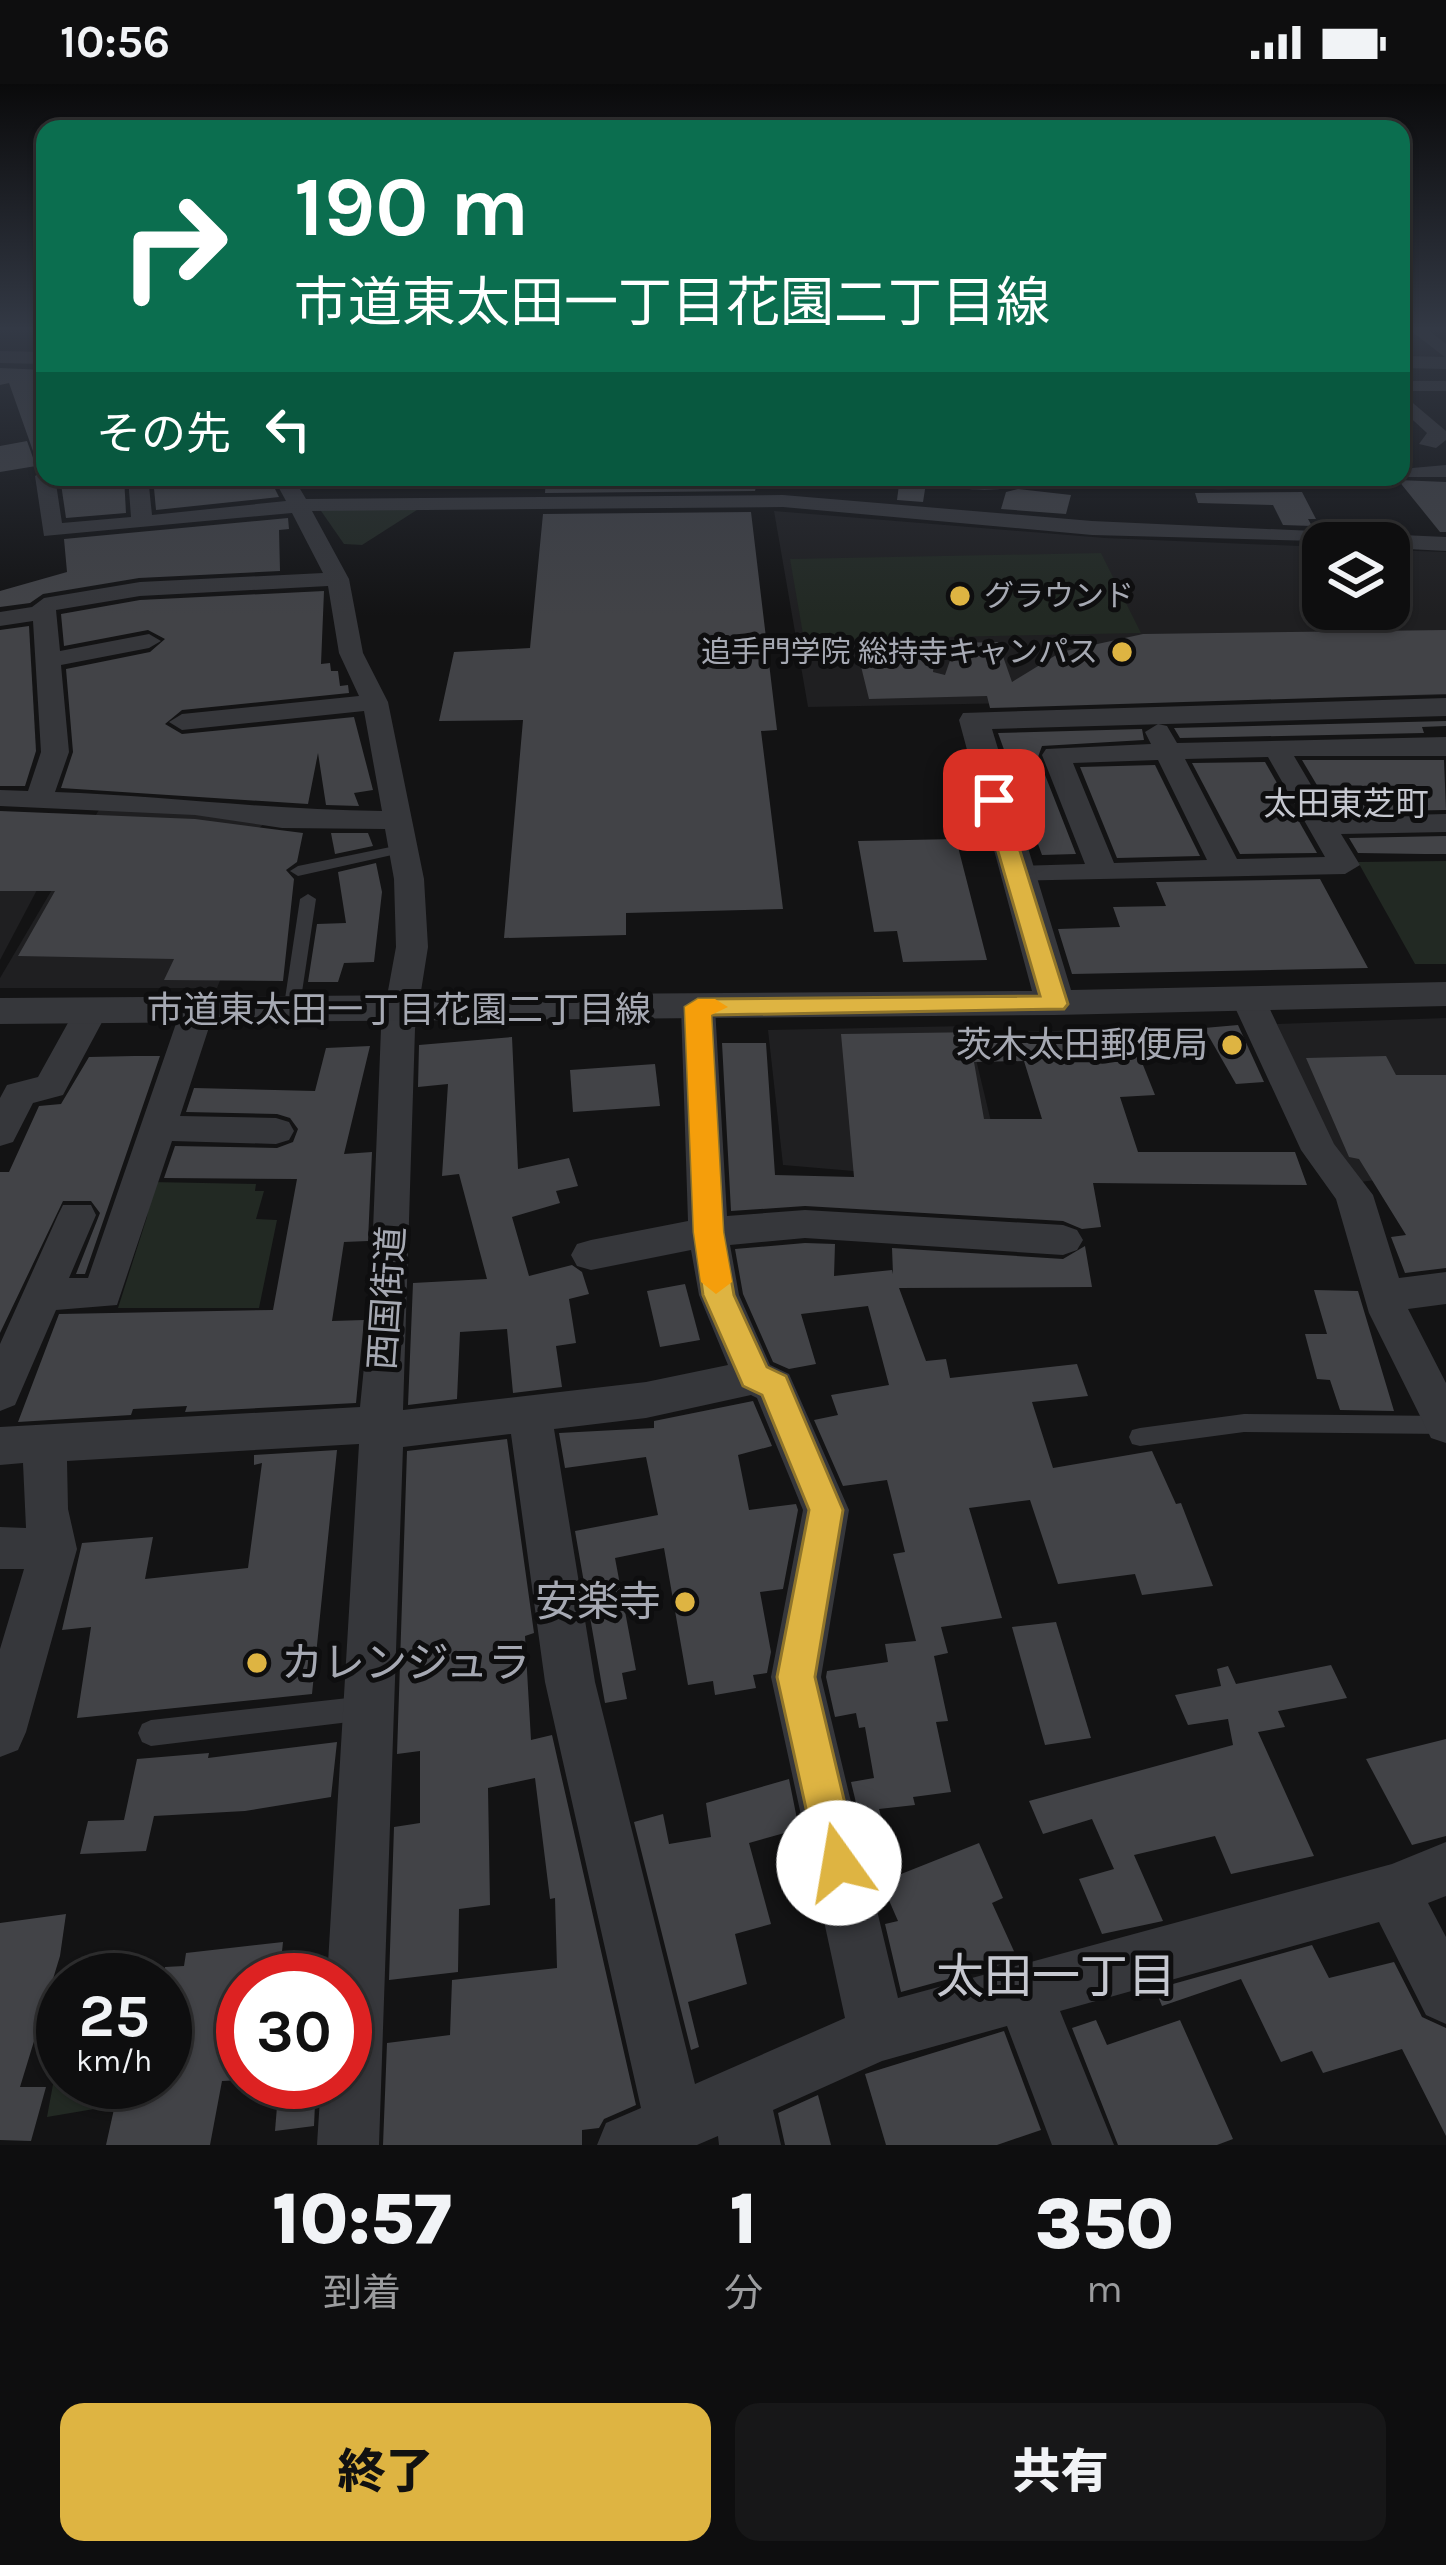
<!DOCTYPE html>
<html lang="ja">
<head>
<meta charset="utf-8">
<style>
	body { margin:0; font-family:Karla,"Noto Sans JP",sans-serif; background:#171718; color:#f1f3f6; height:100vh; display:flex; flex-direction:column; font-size:45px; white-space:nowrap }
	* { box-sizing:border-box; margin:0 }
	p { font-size:39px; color:#9b9c9e }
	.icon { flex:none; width:66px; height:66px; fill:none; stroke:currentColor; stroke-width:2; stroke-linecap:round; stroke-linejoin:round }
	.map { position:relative; height:2061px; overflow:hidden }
	.side { display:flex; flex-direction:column; background:#0e0e0f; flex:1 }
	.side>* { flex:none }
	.top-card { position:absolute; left:36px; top:36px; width:1374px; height:366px; border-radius:24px; box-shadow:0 3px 9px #0004,0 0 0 3px #2e2e2f; background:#0b6e4f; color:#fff; overflow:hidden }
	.tools { position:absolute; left:1302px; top:438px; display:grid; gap:24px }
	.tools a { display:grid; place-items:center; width:108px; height:108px; border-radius:24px; background:#0e0e0f; box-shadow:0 3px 9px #0004,0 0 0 3px #2e2e2f; font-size:60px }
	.speed { position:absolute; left:36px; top:1869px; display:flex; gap:24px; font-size:60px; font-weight:700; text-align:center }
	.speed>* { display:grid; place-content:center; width:156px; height:156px; border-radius:50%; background:#0e0e0f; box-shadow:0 3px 9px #0004,0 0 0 3px #2e2e2f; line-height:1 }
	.speed small { font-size:30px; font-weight:400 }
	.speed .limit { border:18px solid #d22; background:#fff; color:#111 }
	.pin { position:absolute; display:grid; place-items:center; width:102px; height:102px; color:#fff; margin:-51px; border-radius:24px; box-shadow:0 6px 18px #0006 }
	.me { position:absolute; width:132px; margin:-66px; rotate:347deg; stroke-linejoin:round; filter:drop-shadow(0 0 9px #0008) }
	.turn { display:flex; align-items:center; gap:42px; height:252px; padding:0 60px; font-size:54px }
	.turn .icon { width:156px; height:156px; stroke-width:2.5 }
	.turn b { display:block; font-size:84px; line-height:102px }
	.then { display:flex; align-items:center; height:114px; padding:0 60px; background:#0003; gap:24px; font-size:45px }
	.eta { display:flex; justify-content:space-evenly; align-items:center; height:204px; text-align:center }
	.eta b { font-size:72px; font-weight:800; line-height:84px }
	.button { display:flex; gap:24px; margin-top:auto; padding:24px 60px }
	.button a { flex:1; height:138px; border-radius:24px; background:#deb442; color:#111; font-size:48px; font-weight:800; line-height:138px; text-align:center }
	.button a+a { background:#171718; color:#f1f3f6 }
	.status { display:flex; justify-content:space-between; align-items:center; height:84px; padding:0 60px; background:#0e0e0f; direction:ltr }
	.status svg { height:33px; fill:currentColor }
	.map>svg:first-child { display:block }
</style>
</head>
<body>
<div class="status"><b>10:56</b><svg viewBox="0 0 49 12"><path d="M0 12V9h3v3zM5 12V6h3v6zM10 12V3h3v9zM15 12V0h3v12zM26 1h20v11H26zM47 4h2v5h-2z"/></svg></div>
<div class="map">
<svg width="1446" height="2061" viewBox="0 0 1446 2061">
	<rect width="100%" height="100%" fill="#131314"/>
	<g fill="#1f1f21">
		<polygon points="774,427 1105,454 1323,463 1323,525 1389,525 1389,466 1446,468 1446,611 808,623"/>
		<polygon points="100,724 165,724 266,738 246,756 254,813 217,904 0,904 0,894"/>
		<polygon points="0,728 77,730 0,876"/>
		<polygon points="1446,934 1446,1087 1360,1098 1341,1082 1277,940"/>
		<polygon points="968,942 1006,1100 783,1081 768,946"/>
	</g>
	<g fill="#222923">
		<polygon points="319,424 420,424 362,461 344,460"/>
		<polygon points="1101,469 1141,549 804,556 790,475"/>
		<polygon points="1446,777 1446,880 1415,880 1358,778"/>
		<polygon points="151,1098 256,1100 255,1107 264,1107 256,1135 277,1136 259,1224 118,1224 147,1133"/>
		<polygon points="63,1910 63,1998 110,1998 106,2023 47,2033 54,1995 48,1933"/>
	</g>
	<g fill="#424347" fill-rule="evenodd">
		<polygon points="0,284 45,286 45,382 39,384 9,299 0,301"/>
		<polygon points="27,357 36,382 0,388 0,362"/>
		<polygon points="60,393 124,393 126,429 66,434"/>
		<polygon points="153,393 269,393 279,413 156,426"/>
		<polygon points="546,393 743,393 758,395 755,407 545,409"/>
		<polygon points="900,393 927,393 923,418 897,416"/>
		<polygon points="1398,396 1446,398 1446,448 1440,448"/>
		<polygon points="1018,405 1071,411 1066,430 1001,425 1006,408"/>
		<polygon points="1302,408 1316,435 1308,435 1312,442 1283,441 1273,421 1198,419 1195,409"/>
		<polygon points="751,428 777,646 761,647 783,825 626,829 626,851 504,854 523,636 439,637 454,568 530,564 543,430"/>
		<polygon points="288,434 289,445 279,446 280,487 139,494 43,510 30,519 0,523 0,507 67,488 64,455"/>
		<polygon points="324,507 321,580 330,579 331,587 338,587 340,602 348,601 349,609 182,626 165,640 182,650 354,633 373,706 354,709 359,722 326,721 318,669 308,720 61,704 73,668 66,585 150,568 165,555 148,546 64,562 61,530 140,516"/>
		<polygon points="29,542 36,667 25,702 0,702 0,546"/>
		<polygon points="1446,546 1446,610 990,624 987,612 869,615 856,562 936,560 933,588 945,591 956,559 998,558 1012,598 1061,568 1143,550"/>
		<polygon points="1446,637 1446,642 1422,643 1424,649 1180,654 1174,644"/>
		<polygon points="1142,645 1144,656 1042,662 1038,673 1076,770 1042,771 998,649"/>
		<polygon points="1302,676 1444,676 1446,726 1333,728"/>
		<polygon points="1265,678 1317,769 1240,770 1192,679"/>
		<polygon points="1155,681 1200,772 1117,774 1080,683"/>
		<polygon points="0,727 195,735 303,749 297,778 286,786 294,795 283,897 164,896 174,875 18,872 55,807 0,807"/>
		<polygon points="331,749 368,749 373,762 335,770"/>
		<polygon points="1446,752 1446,770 1424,770 1358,769 1349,754"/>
		<polygon points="956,755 987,876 903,878 897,847 874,848 858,757"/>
		<polygon points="376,779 382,808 374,878 344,879 338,898 308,898 317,840 346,839 338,788"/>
		<polygon points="1320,795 1368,884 1072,890 1058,845 1120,843 1113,823 1166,822 1156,798"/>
		<polygon points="1238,941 1264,998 1236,1000 1204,944"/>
		<path d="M1129,946L1155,1011L1120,1013L1138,1068H1295L1307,1101L1093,1099L1101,1143L1082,1145L1063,1137L805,1122L731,1127L722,959H766L775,1091L854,1093L841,950ZM1024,977L1042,1035H984L974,978Z"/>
		<polygon points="512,953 518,1085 569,1074 578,1102 556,1107 560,1119 512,1133 529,1192 572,1181 582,1188 589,1210 569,1215 576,1259 556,1262 562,1303 513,1309 507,1245 460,1248 457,1315 408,1321 413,1199 487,1195 459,1090 442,1092 448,1000 418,1003 419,961"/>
		<polygon points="370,962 344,1070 372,1068 368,1157 344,1158 332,1237 364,1236 356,1319 185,1328 187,1322 133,1325 131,1331 18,1338 59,1230 273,1226 297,1095 164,1094 175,1062 277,1064 293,1058 298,1045 290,1034 277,1030 186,1028 194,1004 315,1007 326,964"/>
		<polygon points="134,972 160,972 85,1190 76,1190 100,1129 91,1117 63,1117 0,1249 0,1088 9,1088 39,1022 61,1020 89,973"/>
		<polygon points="1386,972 1396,991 1446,991 1446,1184 1405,1189 1391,1153 1406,1151 1359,1075 1349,1073 1306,974"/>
		<polygon points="655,980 660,1022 573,1028 570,986"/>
		<polygon points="805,1159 835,1160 834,1192 892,1186 893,1190 892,1164 1063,1175 1085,1162 1092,1203 899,1204 926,1277 946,1275 950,1294 1077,1280 1088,1312 1032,1318 1053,1384 1152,1367 1176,1420 1181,1419 1213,1502 1142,1511 1135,1490 1058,1500 1030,1416 969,1424 1002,1534 941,1543 948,1569 934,1572 948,1637 936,1638 951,1708 913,1713 915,1721 879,1725 892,1773 870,1777 851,1698 874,1694 865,1643 859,1644 856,1629 835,1633 826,1593 827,1587 888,1578 885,1560 916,1557 893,1470 905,1468 887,1396 843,1402 814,1336 838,1331 831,1311 889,1301 868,1222 801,1230 816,1280 789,1285 773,1278 743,1210 735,1165"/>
		<polygon points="685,1200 700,1256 660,1263 647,1207"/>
		<polygon points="1314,1206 1358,1207 1394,1327 1340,1326 1330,1296 1317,1295 1305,1250 1327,1250"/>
		<polygon points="753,1317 772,1362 738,1371 749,1426 796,1420 798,1426 783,1505 760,1508 771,1568 767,1589 753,1591 756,1604 715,1611 713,1597 688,1601 664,1464 615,1474 636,1586 622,1589 627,1615 605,1619 575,1447 658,1431 646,1373 565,1384 559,1349 654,1344 654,1337"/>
		<polygon points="507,1355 534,1549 525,1552 531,1656 552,1651 636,2021 604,2035 599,2044 582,2046 582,2061 383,2061 387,1959 450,1951 452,1896 557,1884 555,1814 550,1815 535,1694 488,1704 490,1821 459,1825 458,1888 389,1896 394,1743 420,1739 420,1667 397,1670 407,1367"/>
		<polygon points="337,1366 312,1610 77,1634 91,1543 62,1546 82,1459 153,1453 145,1495 248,1484 262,1379 254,1381 254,1371"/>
		<polygon points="1056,1538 1091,1654 1045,1661 1012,1543"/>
		<polygon points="1331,1581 1347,1614 1278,1627 1285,1643 1258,1648 1314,1772 1231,1790 1215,1752 1134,1771 1163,1837 1102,1850 1079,1795 1114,1785 1092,1735 1043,1750 1029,1717 1233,1661 1228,1635 1188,1641 1175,1611 1221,1602 1217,1585 1228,1582 1236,1600"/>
		<polygon points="1446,1655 1446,1752 1412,1761 1366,1675"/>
		<polygon points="337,1658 331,1713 245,1727 154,1732 146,1767 80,1770 88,1737 124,1736 137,1675 209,1669 208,1674"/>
		<polygon points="789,1695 799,1745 749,1759 771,1840 735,1850 747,1900 688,1918 699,1963 691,1966 634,1738 663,1730 669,1760 711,1753 706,1719"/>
		<polygon points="979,1759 1003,1814 992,1819 1018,1876 901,1908 885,1840 898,1837 881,1798"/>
		<polygon points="66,1830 60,1872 20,2003 46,2003 31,2057 0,2056 0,1839"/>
		<polygon points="283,1858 279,1896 243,1896 243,1996 222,1997 210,2061 106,2061 120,1998 165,1998 165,1883 184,1882 186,1869"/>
		<polygon points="1312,1861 1329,1894 1394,1878 1422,1933 1446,1944 1446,2052 1402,1965 1323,1989 1312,1967 1281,1978 1241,1895 1162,1922 1155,1905"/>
		<polygon points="1096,1936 1107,1961 1180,1936 1233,2055 1217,2061 1118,2061 1072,1944"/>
		<polygon points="1004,1947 1041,2046 997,2061 886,2061 865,1990"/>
		<polygon points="279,1998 316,1998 314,2042 275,2047"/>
		<polygon points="818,2011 831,2061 785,2061 778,2029"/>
	</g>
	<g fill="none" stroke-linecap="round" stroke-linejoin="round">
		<g fill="#36373b" fill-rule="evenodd">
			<polygon points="405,760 412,764 410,767 298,792 290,787 298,782"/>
			<polygon points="308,810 316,815 299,928 291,933 283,928 300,815"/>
			<polygon points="1244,1330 1446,1332 1446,1350 1244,1348 1140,1362 1132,1360 1129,1353 1132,1346 1140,1344"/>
			<polygon points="366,1612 375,1615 379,1624 375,1633 366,1636 151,1662 142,1658 138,1649 142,1640 151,1636"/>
		</g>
		<g fill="#36373b" fill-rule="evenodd">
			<polygon points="45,243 45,275 36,270 37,245"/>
			<polygon points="1406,243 1425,243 1446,260 1446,274"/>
			<rect x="1401" y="297" width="45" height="10"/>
			<polygon points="1401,309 1446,347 1446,356 1436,364 1419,360 1427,349 1401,325"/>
			<polygon points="1446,381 1446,393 1392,393 1401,393 1401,385"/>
			<path d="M45,386V393H55L62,439L131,433L128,393H148L152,431L286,417L273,393H293L306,415L783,411L1092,437L1446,453V467L1389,464V459L1092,451L783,423L312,427L349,495L363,569L388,618L424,795L428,863L415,945L403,1326L646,1298L728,1281L699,1211L691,1166L591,1186L577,1182L571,1171L577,1160L591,1156L688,1137L681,923L686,915H710L715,923L727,1132L805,1126L1063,1141L1077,1146L1083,1156L1077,1166L1063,1171L805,1154L730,1161L739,1211L770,1281L789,1290L849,1426L821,1593L898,1914L1392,1780L1446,1758V1812L1428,1819L1446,1853V1940L1426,1931L1379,1838L1060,1927L1114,2061H1052L1007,1942L882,1977L773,2026L781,2061H719L718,2052L697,2061H597L606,2039L641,2024L545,1598L511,1350L403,1363L379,2061H317L321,1998H345V1896H327L359,1360L67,1377L68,1425L77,1465L26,1648L18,1666L0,1673V1565L24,1485H0V1443L26,1444L23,1379L0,1381V1343L360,1323L370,1222L381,945L396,863L394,795L385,745L282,744L195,731L0,722V706L28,707L41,668L33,537L0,542V528L32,523L44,514L140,498L323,489L292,429L44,452L35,392ZM328,502L339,569L359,612L182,630L169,638L182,646L364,627L382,727C272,726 165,712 55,708L69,668L61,581L149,564L161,557L149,550L60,567L56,526L140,512ZM751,1311L757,1314L803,1426L771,1593L845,1934L695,2000L595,1598L554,1345L646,1334Z"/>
			<path d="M1390,393C1367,411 1067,406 1024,397C1006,411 950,407 932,395Z"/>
			<path d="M1158,640L1167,642L1177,659L1446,653V672H1294L1330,733L1446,730V748L1341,750L1360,781L1345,790L1005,797L1001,791L1016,782L1085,780L1042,671L1046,665L1151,660L1145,648ZM1268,673L1325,773L1237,775L1185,675ZM1158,676L1207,776L1114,779L1073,679Z"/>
			<polygon points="1249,906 1266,917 1334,1060 1373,1111 1399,1194 1446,1188 1446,1220 1408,1225 1446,1299 1446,1359 1431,1354 1369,1229 1336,1115 1301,1066 1232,917"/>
			<polygon points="91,916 108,927 63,1011 33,1019 13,1058 0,1062 0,1014 7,1001 38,993 79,919"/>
			<polygon points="197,917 214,928 180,1032 276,1034 289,1038 294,1047 289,1056 276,1060 172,1057 117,1221 56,1226 15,1321 0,1327 0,1260 58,1131 63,1121 91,1121 96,1131 69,1194 88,1194 180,928"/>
		</g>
		<g fill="#36373b" fill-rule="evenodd">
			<polygon points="0,267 45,268 45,280 0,279"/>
			<polygon points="1401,272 1446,273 1446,285 1401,284"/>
			<polygon points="1446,614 1446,632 992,645 1071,906 1446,898 1446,922 1055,931 0,940 0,914 1032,907 959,636 963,629"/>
		</g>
	</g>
	<linearGradient id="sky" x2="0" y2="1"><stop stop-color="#0a0a0b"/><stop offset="0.46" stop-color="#333945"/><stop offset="1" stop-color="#333945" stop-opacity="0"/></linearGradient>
	<rect width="1446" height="532" fill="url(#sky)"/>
	<polygon fill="#deb442" stroke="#90752b" stroke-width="3" points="994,709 1004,716 1068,920 1064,925 711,931 723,1148 734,1211 767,1283 786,1292 843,1426 815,1593 859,1779 853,1794 839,1800 824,1794 818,1779 777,1593 809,1426 762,1311 743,1302 703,1211 694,1148 685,923 698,915 1040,912 983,716"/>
	<polygon fill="#f59e0b" points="698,915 715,915 728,923 711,931 723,1148 732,1198 716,1210 701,1198 694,1148 685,923"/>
	<g fill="#deb442" stroke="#0e0e0f" stroke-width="4.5">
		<circle cx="960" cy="512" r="12"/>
		<circle cx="1122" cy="568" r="12"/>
		<circle cx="1232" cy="961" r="12"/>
		<circle cx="685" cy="1518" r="12"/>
		<circle cx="257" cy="1579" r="12"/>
	</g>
	<g text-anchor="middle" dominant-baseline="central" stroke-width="10" stroke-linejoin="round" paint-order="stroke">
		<g font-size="30" fill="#a6a9b3" stroke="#0e0e0f" text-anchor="start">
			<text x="984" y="512">グラウンド</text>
			<text x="1098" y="568" text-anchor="end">追手門学院 総持寺キャンパス</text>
		</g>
		<g font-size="33" fill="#c6c8d0" stroke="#0e0e0f">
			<text x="1346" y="720">太田東芝町</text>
		</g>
		<g font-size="36" fill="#a6a9b3" stroke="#0e0e0f">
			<text x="399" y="926">市道東太田一丁目花園二丁目線</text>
			<text transform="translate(387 1214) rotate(-86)">西国街道</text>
		</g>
		<g font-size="36" fill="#a6a9b3" stroke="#0e0e0f" text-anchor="end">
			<text x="1208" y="961">茨木太田郵便局</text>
		</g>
		<g font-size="42" fill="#a6a9b3" stroke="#0e0e0f" text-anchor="end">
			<text x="661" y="1518">安楽寺</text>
			<text x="281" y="1579" text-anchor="start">カレンジュラ</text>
		</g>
		<g font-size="48" fill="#c6c8d0" stroke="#0e0e0f">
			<text x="1056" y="1893">太田一丁目</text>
		</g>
	</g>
</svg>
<div class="tools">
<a><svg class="icon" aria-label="layers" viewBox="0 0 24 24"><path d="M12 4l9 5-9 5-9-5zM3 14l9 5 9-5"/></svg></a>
</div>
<div class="speed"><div>25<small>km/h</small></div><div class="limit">30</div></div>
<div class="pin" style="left:994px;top:716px;background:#d93025"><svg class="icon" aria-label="arrive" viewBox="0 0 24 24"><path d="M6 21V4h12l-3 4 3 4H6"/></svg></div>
<svg class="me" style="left:839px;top:1779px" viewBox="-20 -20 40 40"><circle r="19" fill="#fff"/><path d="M0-13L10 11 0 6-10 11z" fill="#deb442"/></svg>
<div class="top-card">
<div class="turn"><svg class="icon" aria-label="right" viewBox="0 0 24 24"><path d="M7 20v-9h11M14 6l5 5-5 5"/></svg><div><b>190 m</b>市道東太田一丁目花園二丁目線</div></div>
<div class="then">その先<svg class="icon" aria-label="left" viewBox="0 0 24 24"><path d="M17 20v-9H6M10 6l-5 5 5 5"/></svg></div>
</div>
</div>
<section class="side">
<div class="eta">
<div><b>10:57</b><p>到着</p></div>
<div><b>1</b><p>分</p></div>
<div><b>350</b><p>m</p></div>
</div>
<div class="button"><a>終了</a><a>共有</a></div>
</section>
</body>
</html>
